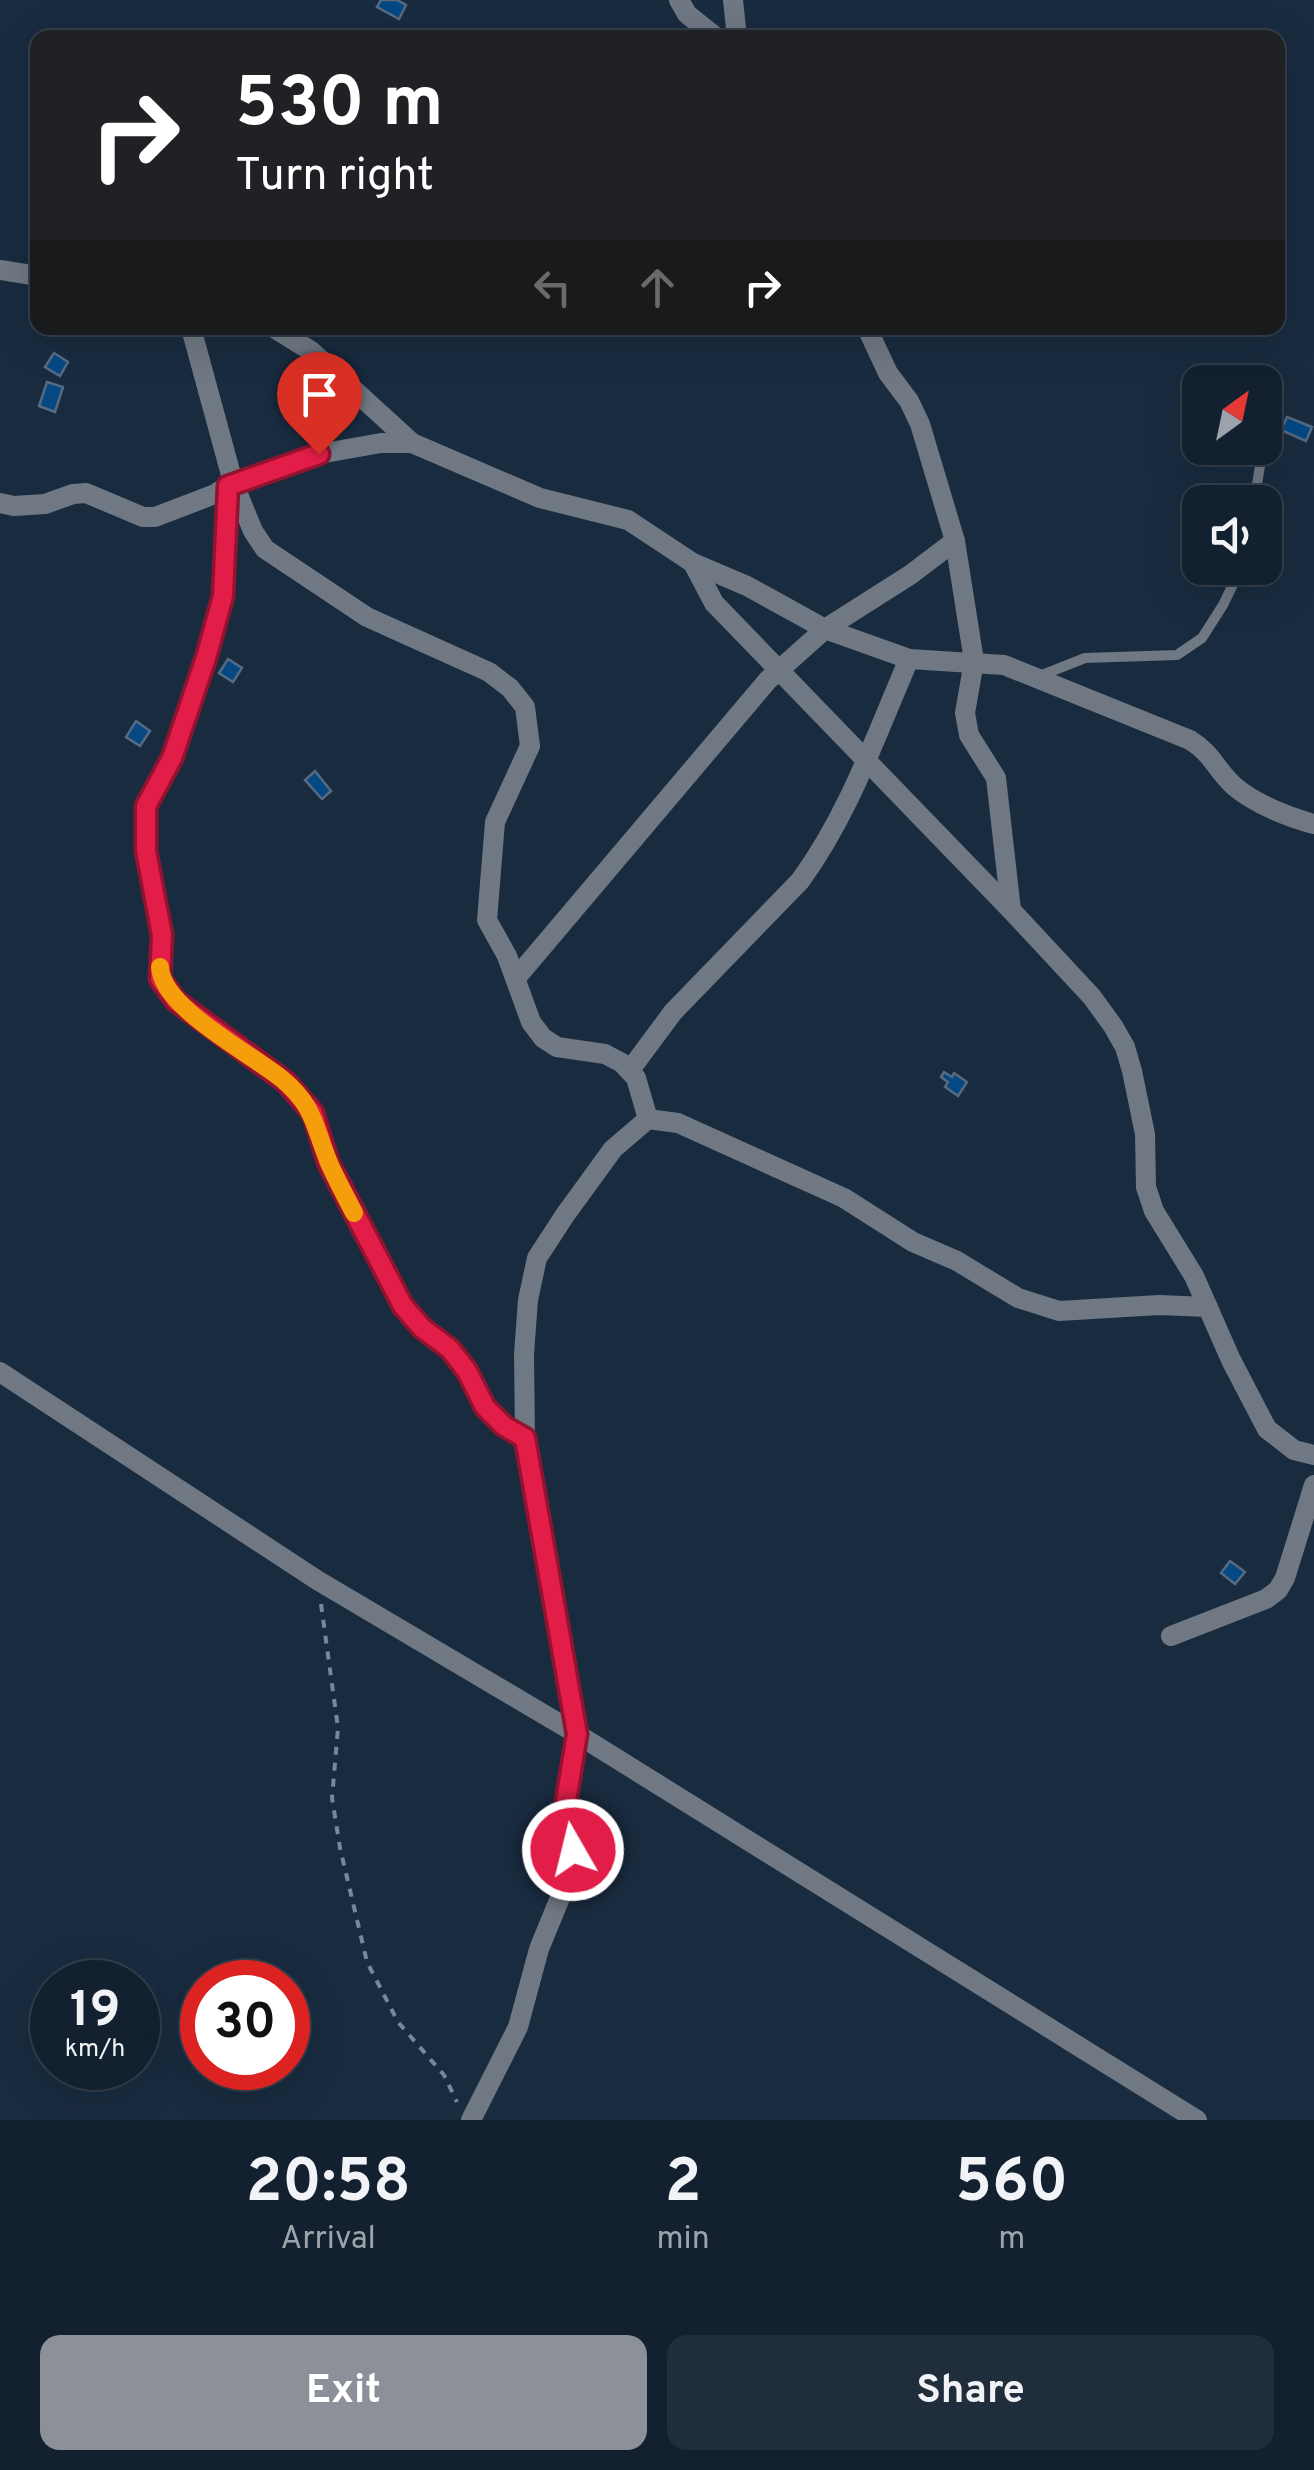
<!DOCTYPE html>
<html lang="en">
<head>
<meta charset="utf-8">
<style>
	body { margin:0; font-family:Overpass,sans-serif; background:#202d3b; color:#f1f3f6; height:100vh; display:flex; flex-direction:column; font-size:38px; white-space:nowrap }
	* { box-sizing:border-box; margin:0 }
	p { font-size:32px; color:#9da3aa }
	.icon { flex:none; width:55px; height:55px; fill:none; stroke:currentColor; stroke-width:2; stroke-linecap:round; stroke-linejoin:round }
	.map { position:relative; height:2120px; overflow:hidden }
	.sheet { display:flex; flex-direction:column; background:#13202f; flex:1 }
	.sheet>* { flex:none }
	.guide { position:absolute; left:30px; top:30px; width:1255px; height:305px; border-radius:20px; box-shadow:0 10px 40px #0002,0 0 0 2px #323e4b; background:#202124; color:#fff; overflow:hidden }
	.needle { width:65px; rotate:33deg }
	.tools { position:absolute; left:1182px; top:365px; display:grid; gap:20px }
	.tools a { display:grid; place-items:center; width:100px; height:100px; border-radius:20px; background:#13202f; box-shadow:0 10px 40px #0002,0 0 0 2px #323e4b; font-size:50px }
	.speed { position:absolute; left:30px; top:1960px; display:flex; gap:20px; font-size:50px; font-weight:700; text-align:center }
	.speed>* { display:grid; place-content:center; width:130px; height:130px; border-radius:50%; background:#13202f; box-shadow:0 10px 40px #0002,0 0 0 2px #323e4b; line-height:1 }
	.speed small { font-size:25px; font-weight:400 }
	.speed .limit { border:15px solid #d22; background:#fff; color:#111 }
	.pin { position:absolute; display:grid; place-items:center; width:85px; height:85px; color:#fff; margin:-102px -42px; border-radius:50% 50% 50% 0; rotate:-45deg; box-shadow:0 0 10px #0007 }
	.pin .icon { rotate:45deg }
	.me { position:absolute; width:110px; margin:-55px; rotate:352deg; stroke-linejoin:round; filter:drop-shadow(0 0 8px #0008) }
	.turn { display:flex; align-items:center; gap:35px; height:210px; padding:0 40px; font-size:45px }
	.turn .icon { width:130px; height:130px; stroke-width:2.5 }
	.turn b { display:block; font-size:70px; line-height:85px }
	.lanes { display:flex; align-items:center; height:95px; padding:0 40px; background:#0003; justify-content:center; gap:50px; direction:ltr }
	.lanes .off { opacity:.35 }
	.eta { display:flex; justify-content:space-evenly; align-items:center; height:170px; text-align:center }
	.eta b { font-size:60px; font-weight:700; line-height:70px }
	.primary-button { display:flex; gap:20px; margin-top:auto; padding:20px 40px }
	.primary-button a { flex:1; height:115px; border-radius:20px; background:#8c9099; color:#fff; font-size:40px; font-weight:700; line-height:115px; text-align:center }
	.primary-button a+a { background:#202d3b; color:#f1f3f6 }
	.map>svg:first-child { display:block }
</style>
</head>
<body>
<div class="map">
<svg width="1314" height="2120" viewBox="0 0 1314 2120">
	<rect width="100%" height="100%" fill="#192b3f"/>
	<g fill="#044884" stroke="#566a81" stroke-width="2.5">
		<polygon points="381,0 397,0 406,5 399,19 377,7"/>
		<polygon points="54,353 68,362 60,376 45,367"/>
		<polygon points="47,382 63,387 55,412 39,406"/>
		<polygon points="1287,417 1312,427 1306,441 1281,430"/>
		<polygon points="228,659 242,668 233,682 219,673"/>
		<polygon points="136,721 150,731 140,746 126,737"/>
		<polygon points="315,771 331,791 322,799 305,780"/>
		<polygon points="944,1072 952,1077 954,1073 967,1082 958,1096 945,1087 948,1082 941,1077"/>
		<polygon points="1230,1561 1245,1572 1235,1584 1221,1573"/>
	</g>
	<g fill="none" stroke-linecap="round" stroke-linejoin="round">
		<polyline stroke="#798898" stroke-width="4" stroke-dasharray="8 8" stroke-linecap="butt" points="321,1604 338,1728 332,1798 340,1848 367,1962 398,2022 444,2075 457,2102"/>
		<g stroke="#6f7883" stroke-width="10">
			<polyline points="1265,437 1266,430"/>
			<polyline points="1254,502 1263,448"/>
			<polyline points="1037,677 1085,658 1177,655 1202,638 1223,605 1241,568"/>
		</g>
		<g stroke="#6f7883" stroke-width="20">
			<polyline points="679,0 687,14 717,38"/>
			<polyline points="733,0 737,38"/>
			<polyline points="0,270 38,276"/>
			<polyline points="191,328 233,482 253,531 265,549 367,617 489,672 510,688 525,707 530,746 495,822 487,920 507,956 531,1022 543,1038 557,1047 605,1054 622,1063 636,1078 648,1119"/>
			<path d="M274,328L311,351L412,443L540,498L628,520L693,563L747,586L825,629L909,659L1004,665L1190,740C1213,754 1216,770 1234,786C1255,804 1288,817 1314,824"/>
			<polyline points="867,328 888,373 909,401 920,424 955,541 974,661 965,713 969,735 996,778 1011,910"/>
			<polyline points="228,486 223,595 206,658 172,758 145,805 147,851 162,935 161,979 176,1001 285,1081 313,1113 329,1162 403,1306 422,1328 450,1349 467,1371 485,1407 504,1425 525,1438"/>
			<polyline points="0,503 14,506 45,504 73,494 86,493 143,517 155,517 215,494 233,482 319,454 381,443 412,443"/>
			<polyline points="693,563 714,603 1011,910 1092,997 1113,1026 1125,1047 1132,1071 1145,1134 1146,1187 1154,1211 1194,1276 1231,1360 1267,1429 1294,1450 1314,1455"/>
			<polyline points="516,978 768,680 825,629 910,575 955,541"/>
			<path d="M630,1070L673,1012L800,881C849,814 876,735 909,659"/>
			<polyline points="0,1372 317,1580 577,1734 1197,2120"/>
			<polyline points="1171,1636 1266,1599 1278,1590 1285,1578 1314,1485"/>
			<polyline points="471,2120 518,2027 539,1949 571,1871 573,1850 566,1801 577,1734 525,1438 524,1354 528,1300 537,1258 565,1215 613,1149 648,1119 678,1123 844,1198 913,1242 957,1261 1018,1298 1059,1311 1159,1305 1208,1307"/>
		</g>
	</g>
	<g fill="none" stroke-linecap="round" stroke-linejoin="round">
		<defs>
			<polyline id="route" points="319,454 228,486 223,596 206,658 172,758 146,806 146,851 162,935 160,979 176,1001 286,1082 313,1113 328,1162 403,1306 422,1328 450,1349 467,1371 485,1407 504,1426 525,1438 577,1734 566,1801 573,1850"/>
		</defs>
		<use href="#route" stroke="#92132f" stroke-width="25"/>
		<use href="#route" stroke="#e11d48" stroke-width="18"/>
		<path stroke="#f59e0b" stroke-width="18" d="M160,967C162,1008 250,1053 282,1079C316,1107 314,1128 330,1165C337,1181 346,1197 354,1213"/>
	</g>
</svg>
<div class="tools">
<a><svg class="needle" viewBox="-14 -14 28 28"><path d="M0-13l5 13h-10z" fill="#e53935"/><path d="M0 13l5-13h-10z" fill="#9da3aa"/></svg></a>
<a><svg class="icon" aria-label="sound" viewBox="0 0 24 24"><path d="M4 9h4l5-4v14l-5-4H4zM17 9q2 3 0 6"/></svg></a>
</div>
<div class="speed"><div>19<small>km/h</small></div><div class="limit">30</div></div>
<div class="pin" style="left:319px;top:454px;background:#d93025"><svg class="icon" aria-label="arrive" viewBox="0 0 24 24"><path d="M6 21V4h12l-3 4 3 4H6"/></svg></div>
<svg class="me" style="left:573px;top:1850px" viewBox="-20 -20 40 40"><circle r="17" fill="#e11d48" stroke="#fff" stroke-width="3"/><path d="M0-11L8 9 0 5-8 9z" fill="#fff"/></svg>
<div class="guide">
<div class="turn"><svg class="icon" aria-label="right" viewBox="0 0 24 24"><path d="M7 20v-9h11M14 6l5 5-5 5"/></svg><div><b>530 m</b>Turn right</div></div>
<div class="lanes"><svg class="icon off" aria-label="left" viewBox="0 0 24 24"><path d="M17 20v-9H6M10 6l-5 5 5 5"/></svg><svg class="icon off" aria-label="ahead" viewBox="0 0 24 24"><path d="M12 20V5M6 11l6-6 6 6"/></svg><svg class="icon" aria-label="right" viewBox="0 0 24 24"><path d="M7 20v-9h11M14 6l5 5-5 5"/></svg></div>
</div>
</div>
<section class="sheet">
<div class="eta">
<div><b>20:58</b><p>Arrival</p></div>
<div><b>2</b><p>min</p></div>
<div><b>560</b><p>m</p></div>
</div>
<div class="primary-button"><a>Exit</a><a>Share</a></div>
</section>
</body>
</html>
